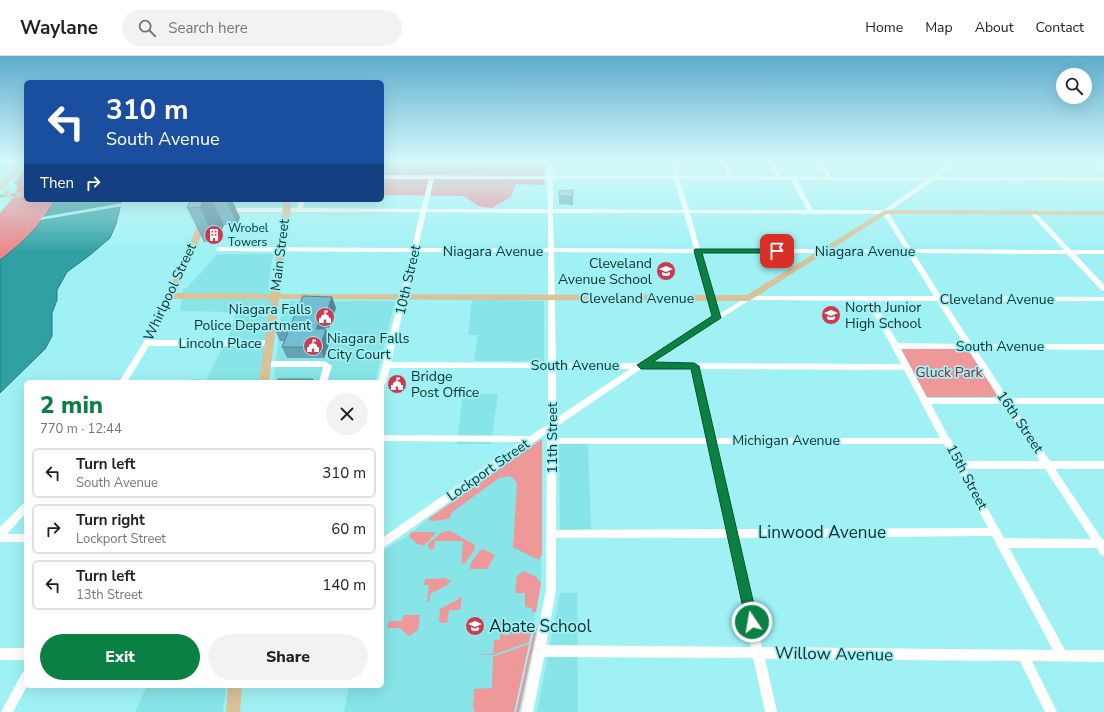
<!DOCTYPE html>
<html lang="en">
<head>
<meta charset="utf-8">
<style>
	body { margin:0; font-family:"Nunito Sans",sans-serif; background:#f2f2f2; color:#202124; height:100vh; display:flex; flex-direction:column; font-size:15px; white-space:nowrap }
	* { box-sizing:border-box; margin:0 }
	p { font-size:13px; color:#757577 }
	.icon { flex:none; width:22px; height:22px; fill:none; stroke:currentColor; stroke-width:2; stroke-linecap:round; stroke-linejoin:round }
	.map { position:relative; flex:1; overflow:hidden }
	.sheet { position:absolute; left:24px; top:324px; width:360px; height:308px; display:flex; flex-direction:column; background:#fff; border-radius:6px; box-shadow:0 4px 16px #0002 }
	.sheet>* { flex:none }
	.banner { position:absolute; left:24px; top:24px; width:360px; height:122px; border-radius:6px; box-shadow:0 4px 16px #0002; background:#1a4fa0; color:#fff; overflow:hidden }
	.tools { position:absolute; left:1056px; top:12px; display:grid; gap:8px }
	.tools a { display:grid; place-items:center; width:36px; height:36px; border-radius:50%; background:#fff; box-shadow:0 4px 16px #0002; font-size:20px }
	.pin { position:absolute; display:grid; place-items:center; width:34px; height:34px; color:#fff; margin:-17px; border-radius:8px; box-shadow:0 2px 6px #0006 }
	.me { position:absolute; width:44px; margin:-22px; rotate:348deg; stroke-linejoin:round; filter:drop-shadow(0 0 3px #0008) }
	.turn { display:flex; align-items:center; gap:14px; height:84px; padding:0 16px; font-size:18px }
	.turn .icon { width:52px; height:52px; stroke-width:2.5 }
	.turn b { display:block; font-size:28px; line-height:34px }
	.then { display:flex; align-items:center; height:38px; padding:0 16px; background:#0003; gap:8px; font-size:15px }
	.round { display:grid; place-items:center; flex:none; width:42px; height:42px; border-radius:21px; background:#f2f2f2 }
	.headline { display:flex; align-items:center; justify-content:space-between; height:68px; padding:0 16px }
	h1 { font-size:24px; font-weight:800; line-height:30px; color:#0b8043 }
	.cta { display:flex; gap:8px; margin-top:auto; padding:8px 16px }
	.cta a { flex:1; height:46px; border-radius:24px; background:#0b8043; color:#fff; font-size:16px; font-weight:800; line-height:46px; text-align:center }
	.cta a+a { background:#f2f2f2; color:#202124 }
	ul { padding:0; list-style:none }
	li { display:flex; align-items:center; gap:12px; height:50px; margin:0 8px 6px; padding:0 8px; border:2px solid #e0e0e0; border-radius:6px }
	li div { flex:1 }
	li b { display:block; font-size:15px }
	li em { font-style:normal }
	header { display:flex; align-items:center; gap:24px; box-sizing:border-box; height:56px; padding:0 20px; background:#fff; border-bottom:1px solid #e0e0e0 }
	header strong { font-size:19px }
	nav { display:flex; gap:22px; margin-inline-start:auto; font-size:14px }
	.search { width:280px; height:36px; background:#f2f2f2; display:flex; align-items:center; gap:10px; box-sizing:border-box; padding:0 14px; border-radius:22px; color:#757577; font-size:15px }
	.map>svg:first-child { display:block }
</style>
</head>
<body>
<header>
<strong>Waylane</strong>
<div class="search"><svg class="icon" aria-label="search" viewBox="0 0 24 24"><circle cx="10" cy="10" r="6"/><path d="M15 15l6 6"/></svg>Search here</div>
<nav><a>Home</a><a>Map</a><a>About</a><a>Contact</a></nav>
</header>
<div class="map">
<svg width="1104" height="656" viewBox="0 0 1104 656">
	<rect width="100%" height="100%" fill="#9ff1f4"/>
	<g fill="#87e4e7">
		<polygon points="0,105 18,105 0,125"/>
		<polygon points="217,198 273,198 268,233 274,233 263,326 190,326 191,323 206,324 229,279 236,256 180,255 183,232 187,232"/>
		<polygon points="472,244 544,245 544,305 474,305 478,279 468,279"/>
		<polygon points="283,245 395,245 375,326 274,326 282,246"/>
		<polygon points="463,338 498,338 491,388 457,388"/>
		<polygon points="542,383 541,530 514,656 344,656 349,630 382,630 382,496 413,476 428,463"/>
		<polygon points="559,387 588,387 591,473 560,474"/>
		<polygon points="560,537 577,537 578,656 537,656"/>
		<polygon points="147,630 226,630 223,656 135,656"/>
	</g>
	<g fill="#ee989a">
		<polygon points="900,291 966,291 999,341 927,341"/>
		<polygon points="542,383 542,499 539,503 534,502 513,491 517,428 515,424 510,420 499,422 451,457 451,460 448,463 433,465 428,463"/>
		<polygon points="447,475 450,475 475,489 475,493 465,507 461,508 463,485 435,485 434,493 429,493 428,488 441,477"/>
		<path d="M413,476H436C425,490 422,495 409,480L410,477Z"/>
		<polygon points="483,493 495,499 487,513 470,513 470,509 480,494"/>
		<polygon points="524,515 536,521 541,527 536,556 532,556 532,552 525,551 525,537 515,537 517,520"/>
		<polygon points="447,522 447,524 451,524 447,529 430,538 429,546 427,546 429,529 424,529 425,523"/>
		<polygon points="462,541 460,554 449,554 447,567 441,567 439,565 440,553"/>
		<polygon points="403,559 420,559 418,574 409,580 400,572 387,572 389,565 402,565"/>
		<polygon points="500,566 504,566 503,579 510,579 510,574 525,574 533,570 529,586 493,599 475,599 493,598 494,584 500,584"/>
		<polygon points="535,570 537,573 519,656 516,656"/>
		<polygon points="529,588 514,656 475,656 473,652 474,633 492,632 493,601"/>
	</g>
	<g fill="#ea868a">
		<polygon points="431,105 544,105 544,129 516,128 511,141 492,152 478,150 464,140 382,139 382,109"/>
		<path d="M26,110V144H55C39,171 25,185 0,204V157L12,143L18,131L16,130L17,128H14Z"/>
	</g>
	<path fill="#30a0a4" stroke="#257e82" d="M55,144H122L116,168L110,182L90,199L67,216L57,234V244L52,257V280L45,293L0,337V204C25,185 39,171 55,144Z"/>
	<polygon fill="#9ff1f4" points="123,147 123,150 40,164 42,161"/>
	<g fill="none" stroke-linecap="round" stroke-linejoin="round">
		<polyline stroke="#82cacd" stroke-width="8" stroke-dasharray="8 4" stroke-linecap="butt" points="4,136 8,138"/>
		<g fill="#fff" fill-rule="evenodd">
			<path d="M547,105H553V120H674L669,105H675L679,120H727L721,105H727L733,120H777L768,105H774L782,120L827,121L816,105H822L832,121H931L954,105H960L938,121H1104V125L934,124L888,156L911,193L1064,194L1030,157L1029,156L1032,154L1034,155L1071,194H1104V198H1075L1104,229V235H1102L1067,198L914,197L941,240L1104,241V245H944L972,288H1104V294L976,293L1008,342H1104V348H1012L1050,405H1104V413H1055L1102,483L1104,484V500L1100,498L1097,492H1009L1065,594H1104V606L1032,605L1057,656H1045L1020,605L765,603L777,656H765L753,602L544,601L533,656H521L546,534L547,377L382,493V482L520,386L382,385V379L530,380L548,368V312H390L386,327L382,330V326H378L411,196L218,195L215,193L218,191L412,192L420,156H226L223,154L226,152H297L299,144H305L303,152L421,153L429,123H382V119L547,120ZM434,123H547L548,153H427ZM553,123H674L683,154L553,153ZM680,123L791,124L807,154H689ZM797,124H926L884,154H813ZM426,156L548,157V192H418ZM553,157H684L694,193L554,192ZM690,157L883,158L905,193H700ZM417,196H548V307L391,306ZM554,196L695,197L713,261L638,307H556ZM701,197H907L934,240H749L719,258ZM750,244L867,245L901,308L650,307ZM874,245H937L964,288L898,287ZM901,293H968L999,342H927ZM556,312L630,313L556,362ZM641,313H691L706,382H556V371ZM699,313L904,314L940,382H714ZM931,348H1003L1040,405H962L952,386L951,383L949,382ZM556,388H707L725,473L556,474ZM716,388H944L988,472L735,473ZM966,413H1045L1091,483L1004,482ZM992,480L1053,594L762,591L737,482ZM556,482H727L751,591L546,589L556,534Z"/>
			<polygon points="1088,105 1095,105 1104,111 1104,115"/>
			<polygon points="168,238 170,238 173,240 152,284 269,284 273,287 269,290 149,290 127,326 119,326 143,287"/>
			<polygon points="266,305 325,305 332,310 327,326 319,326 323,311 266,311 262,308"/>
			<polygon points="26,447 26,457 7,478 26,478 26,486 0,486 0,471 23,448"/>
			<rect x="0" y="592" width="26" height="12"/>
			<polygon points="26,615 26,630 27,630 13,656 1,656 22,617"/>
		</g>
		<g fill="#d9c198" fill-rule="evenodd">
			<polygon points="19,105 26,105 3,134 0,134 0,128"/>
			<polygon points="26,136 26,140 0,142 0,138"/>
			<polygon points="209,144 217,144 176,237 271,238 284,144 292,144 280,238 747,239 885,154 1104,155 1104,159 887,158 749,245 279,243 269,326 259,326 271,243 170,243 166,240"/>
			<polygon points="228,630 242,630 240,656 226,656"/>
		</g>
		<g stroke="#4d8587" stroke-width="1" stroke-dasharray="5.5 5.5" stroke-linecap="butt">
			<polyline points="382,107 407,105"/>
			<polyline points="0,140 26,138"/>
		</g>
	</g>
	<g fill="#64a3b6">
		<polygon points="559,135 573,141 573,149 559,148"/>
		<polygon points="191,144 232,144 240,162 237,168 224,169 216,186 204,186 187,152"/>
		<polygon points="332,241 336,252 329,272 325,272 325,273 330,285 324,302 287,302 282,291 284,285 280,285 275,274 291,268"/>
	</g>
	<g fill="#518594">
		<polygon points="204,144 212,144 224,169 216,186 200,151"/>
		<polygon points="226,144 232,144 240,162 237,168"/>
		<polygon points="332,241 336,252 329,272 325,261"/>
		<polygon points="321,261 325,272 320,285 316,273"/>
		<polygon points="326,273 330,285 324,302 320,291"/>
	</g>
	<g fill="#74bed4" stroke="#518594">
		<polygon points="573,134 573,141 559,140 559,135"/>
		<polygon points="191,144 204,144 200,151 187,152"/>
		<polygon points="303,240 332,241 325,261 321,261 316,273 326,273 320,291 282,291 289,274 275,274 277,268 291,268"/>
		<polygon points="278,323 313,323 312,326 277,326"/>
	</g>
	<linearGradient id="sky" x2="0" y2="1"><stop stop-color="#5eaccd"/><stop offset="0.53" stop-color="#d4f9fa"/><stop offset="1" stop-color="#d4f9fa" stop-opacity="0"/></linearGradient>
	<rect width="1104" height="197" fill="url(#sky)"/>
	<polygon fill="#0b8043" stroke="#07532c" points="695,193 777,193 781,195 777,197 702,197 721,262 653,306 694,307 699,310 758,566 756,570 752,572 747,570 746,566 691,313 641,313 637,309 712,260 694,195"/>
	<defs>
		<symbol id="building-disc" viewBox="-11 -11 22 22"><circle r="9.5" fill="#cc3b4d" stroke="#9ff1f4"/><path d="M-4-6H4V6H1V3H-1V6H-4ZM-2.5-4.3h1.7v1.8h-1.7ZM.8-4.3h1.7v1.8H.8ZM-2.5-1h1.7V.8h-1.7ZM.8-1h1.7V.8H.8Z" fill="#fff"/></symbol>
		<symbol id="school-disc" viewBox="-11 -11 22 22"><circle r="9.5" fill="#cc3b4d" stroke="#9ff1f4"/><path d="M0-5L7-2L0 1L-7-2ZM-4 1L0 2.5L4 1V4Q0 6-4 4Z" fill="#fff"/></symbol>
		<symbol id="civic-disc" viewBox="-11 -11 22 22"><circle r="9.5" fill="#cc3b4d" stroke="#9ff1f4"/><path d="M-.6-6.5H3V-4.5H.6V-3L4-1V1h2V6H-6V1h2V-1L-.6-3ZM-1.2 2.5V6h2.4V2.5Z" fill="#fff"/></symbol>
	</defs>
	<g fill-rule="evenodd">
		<use href="#building-disc" x="203" y="168" width="22" height="22"/>
		<use href="#school-disc" x="655" y="204" width="22" height="22"/>
		<use href="#school-disc" x="820" y="248" width="22" height="22"/>
		<use href="#civic-disc" x="314" y="250" width="22" height="22"/>
		<use href="#civic-disc" x="302" y="279" width="22" height="22"/>
		<use href="#civic-disc" x="386" y="317" width="22" height="22"/>
		<use href="#school-disc" x="464" y="559" width="22" height="22"/>
	</g>
	<g text-anchor="middle" dominant-baseline="central" stroke-width="3.5" stroke-linejoin="round" paint-order="stroke">
		<g font-size="12" fill="#0c3031" stroke="#9ff1f4" text-anchor="start">
			<text x="228" y="172">Wrobel<tspan x="228" dy="14">Towers</tspan></text>
		</g>
		<g font-size="14" fill="#0c3031" stroke="#9ff1f4">
			<text x="493" y="195">Niagara Avenue</text>
			<text x="865" y="195">Niagara Avenue</text>
			<text transform="translate(280 199) rotate(-83)">Main Street</text>
			<text transform="translate(408 224) rotate(-77)">10th Street</text>
			<text transform="translate(170 236) rotate(-65)">Whirlpool Street</text>
			<text x="637" y="242">Cleveland Avenue</text>
			<text x="997" y="243">Cleveland Avenue</text>
			<text x="220" y="287">Lincoln Place</text>
			<text x="1000" y="290">South Avenue</text>
			<text x="575" y="309">South Avenue</text>
			<text transform="translate(1020 366) rotate(56)">16th Street</text>
			<text transform="translate(552 382) rotate(-90)">11th Street</text>
			<text x="786" y="384">Michigan Avenue</text>
			<text transform="translate(488 414) rotate(-35)">Lockport Street</text>
			<text transform="translate(967 421) rotate(62)">15th Street</text>
		</g>
		<g font-size="14" fill="#0c3031" stroke="#9ff1f4" text-anchor="start">
			<text x="652" y="207" text-anchor="end">Cleveland<tspan x="652" dy="16">Avenue School</tspan></text>
			<text x="845" y="251">North Junior<tspan x="845" dy="16">High School</tspan></text>
			<text x="311" y="253" text-anchor="end">Niagara Falls<tspan x="311" dy="16">Police Department</tspan></text>
			<text x="327" y="282">Niagara Falls<tspan x="327" dy="16">City Court</tspan></text>
			<text x="411" y="320">Bridge<tspan x="411" dy="16">Post Office</tspan></text>
		</g>
		<g font-size="14" fill="#992434" stroke="#9ff1f4">
			<text x="949" y="316">Gluck Park</text>
		</g>
		<g font-size="17" fill="#0c3031" stroke="#9ff1f4">
			<text x="822" y="476">Linwood Avenue</text>
			<text transform="translate(834 598) rotate(1)">Willow Avenue</text>
		</g>
		<g font-size="17" fill="#0c3031" stroke="#9ff1f4" text-anchor="start">
			<text x="489" y="570">Abate School</text>
		</g>
	</g>
</svg>
<div class="tools">
<a><svg class="icon" aria-label="search" viewBox="0 0 24 24"><circle cx="10" cy="10" r="6"/><path d="M15 15l6 6"/></svg></a>
</div>
<div class="pin" style="left:777px;top:195px;background:#d93025"><svg class="icon" aria-label="arrive" viewBox="0 0 24 24"><path d="M6 21V4h12l-3 4 3 4H6"/></svg></div>
<svg class="me" style="left:752px;top:566px" viewBox="-20 -20 40 40"><circle r="17" fill="#0b8043" stroke="#fff" stroke-width="3"/><path d="M0-11L8 9 0 5-8 9z" fill="#fff"/></svg>
<div class="banner">
<div class="turn"><svg class="icon" aria-label="left" viewBox="0 0 24 24"><path d="M17 20v-9H6M10 6l-5 5 5 5"/></svg><div><b>310 m</b>South Avenue</div></div>
<div class="then">Then<svg class="icon" aria-label="right" viewBox="0 0 24 24"><path d="M7 20v-9h11M14 6l5 5-5 5"/></svg></div>
</div>
<section class="sheet">
<div class="headline"><div><h1>2 min</h1><p>770 m · 12:44</p></div><a class="round"><svg class="icon" aria-label="close" viewBox="0 0 24 24"><path d="M6 6l12 12M18 6L6 18"/></svg></a></div>
<ul>
<li><svg class="icon" aria-label="left" viewBox="0 0 24 24"><path d="M17 20v-9H6M10 6l-5 5 5 5"/></svg><div><b>Turn left</b><p>South Avenue</p></div><em>310 m</em></li>
<li><svg class="icon" aria-label="right" viewBox="0 0 24 24"><path d="M7 20v-9h11M14 6l5 5-5 5"/></svg><div><b>Turn right</b><p>Lockport Street</p></div><em>60 m</em></li>
<li><svg class="icon" aria-label="left" viewBox="0 0 24 24"><path d="M17 20v-9H6M10 6l-5 5 5 5"/></svg><div><b>Turn left</b><p>13th Street</p></div><em>140 m</em></li>
</ul>
<div class="cta"><a>Exit</a><a>Share</a></div>
</section>
</div>
</body>
</html>
